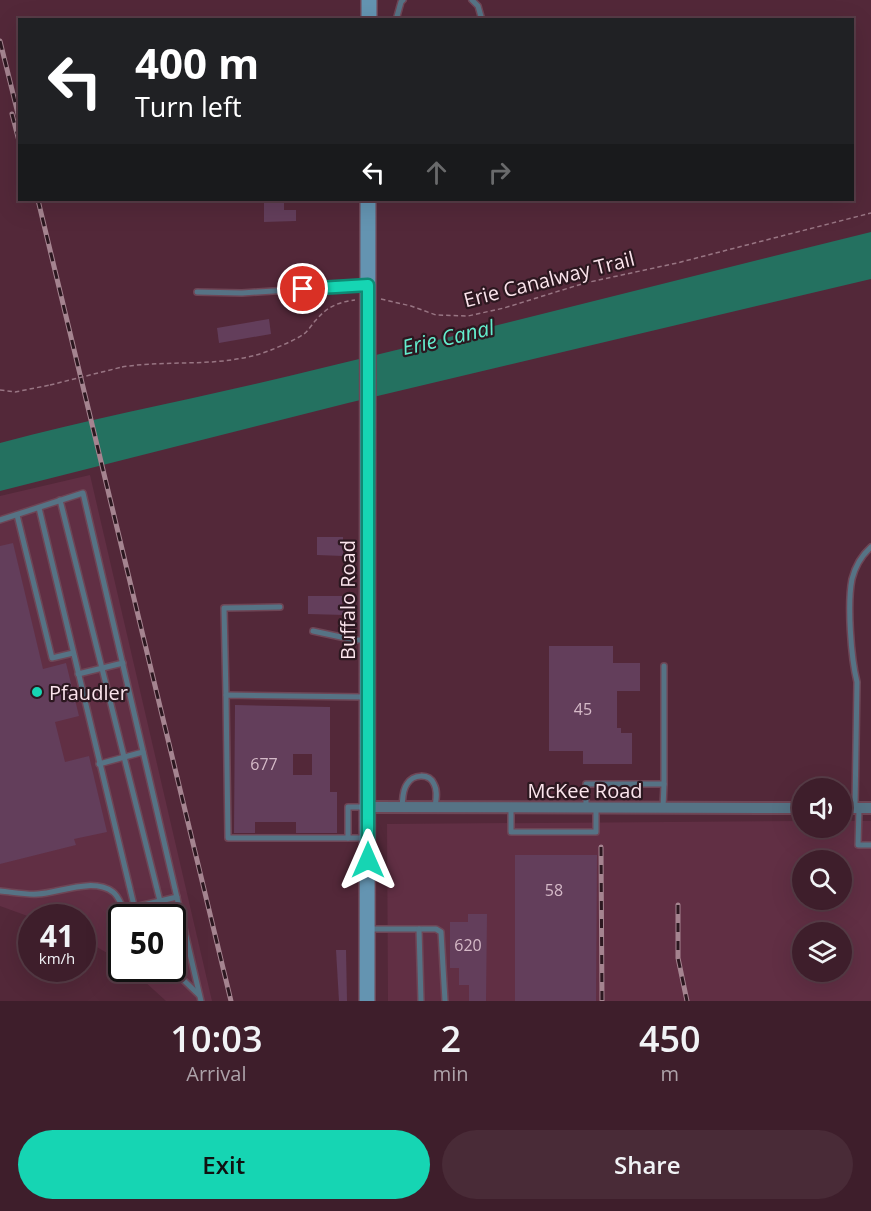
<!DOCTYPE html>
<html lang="en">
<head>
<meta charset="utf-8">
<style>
	body { margin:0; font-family:"Open Sans",sans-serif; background:#492b37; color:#f1f3f6; height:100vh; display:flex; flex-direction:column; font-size:22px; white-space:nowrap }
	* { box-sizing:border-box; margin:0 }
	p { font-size:20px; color:#ada2a9 }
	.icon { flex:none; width:33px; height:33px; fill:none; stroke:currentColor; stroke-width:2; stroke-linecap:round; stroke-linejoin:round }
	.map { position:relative; height:1001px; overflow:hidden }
	.side { display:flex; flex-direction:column; background:#3e1e2b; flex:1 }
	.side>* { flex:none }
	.hud { position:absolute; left:18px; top:18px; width:836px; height:183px; border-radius:0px; box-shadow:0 6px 24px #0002,0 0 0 2px #573c47; background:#202124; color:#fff; overflow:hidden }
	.tools { position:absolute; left:792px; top:778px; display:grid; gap:12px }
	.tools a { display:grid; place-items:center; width:60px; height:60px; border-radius:50%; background:#3e1e2b; box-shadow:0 6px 24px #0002,0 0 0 2px #573c47; font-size:30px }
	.speed { position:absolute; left:18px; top:904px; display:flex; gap:12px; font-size:30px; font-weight:700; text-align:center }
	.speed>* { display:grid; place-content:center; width:78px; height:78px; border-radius:50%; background:#3e1e2b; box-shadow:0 6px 24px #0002,0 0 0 2px #573c47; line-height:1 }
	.speed small { font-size:15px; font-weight:400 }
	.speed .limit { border:3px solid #111; border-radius:9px; background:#fff; color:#111 }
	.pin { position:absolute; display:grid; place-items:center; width:51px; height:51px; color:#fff; margin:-26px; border:3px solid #fff; border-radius:50%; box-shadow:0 2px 6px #0007 }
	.me { position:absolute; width:66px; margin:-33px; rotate:0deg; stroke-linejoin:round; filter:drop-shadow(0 0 4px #0008) }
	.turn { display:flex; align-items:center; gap:21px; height:126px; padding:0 18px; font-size:27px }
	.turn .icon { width:78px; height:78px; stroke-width:2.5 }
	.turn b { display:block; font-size:42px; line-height:51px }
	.lanes { display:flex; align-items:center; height:57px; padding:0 18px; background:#0003; justify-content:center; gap:30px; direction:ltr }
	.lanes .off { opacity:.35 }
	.eta { display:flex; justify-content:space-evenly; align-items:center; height:102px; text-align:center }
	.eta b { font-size:36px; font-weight:600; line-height:42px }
	.cta { display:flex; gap:12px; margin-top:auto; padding:12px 18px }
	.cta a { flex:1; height:69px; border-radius:36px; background:#16d5b3; color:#111; font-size:24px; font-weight:600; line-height:69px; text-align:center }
	.cta a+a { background:#492b37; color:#f1f3f6 }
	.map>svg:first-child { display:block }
</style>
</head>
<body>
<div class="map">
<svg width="871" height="1001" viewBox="0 0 871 1001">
	<rect width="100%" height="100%" fill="#532839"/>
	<g fill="#612f44" fill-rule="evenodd">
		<polygon points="90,475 212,1001 166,1001 131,969 172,969 172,918 122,918 121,961 83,939 82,918 33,918 0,906 0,496"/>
		<path d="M802,821V828H842V821H871V1001H388L387,824ZM802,861H842V900H802ZM802,933H842V972H802Z"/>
	</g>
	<path fill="#247160" d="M871,232V279L348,403L0,491V443C106,415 215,395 322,368C505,324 688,277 871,232Z"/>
	<g fill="#633e5b" fill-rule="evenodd">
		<polygon points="264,200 284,200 284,210 296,210 296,221 264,222"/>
		<polygon points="269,319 271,334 219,343 217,328"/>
		<polygon points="317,537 343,537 343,556 317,555"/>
		<polygon points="13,543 43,669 66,663 79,716 55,722 65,762 89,756 107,832 74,839 76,845 0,864 0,546"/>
		<polygon points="308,596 342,596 342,606 345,606 345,615 308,614"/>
		<polygon points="549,646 613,646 613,663 640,663 640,691 617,691 617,728 621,728 621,733 632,733 632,764 583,764 583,751 549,751"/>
		<path d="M235,705L330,707V792H337V833H296V822H255V833H234ZM293,754H312V775H293Z"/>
		<polygon points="515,855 597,855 596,1001 515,1001"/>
		<polygon points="166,907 168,918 151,918 150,911"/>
		<polygon points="468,914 487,914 486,1001 469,1001 469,985 459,985 459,968 450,968 450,922 468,922"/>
		<polygon points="336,950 346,950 347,1001 339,1001"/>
	</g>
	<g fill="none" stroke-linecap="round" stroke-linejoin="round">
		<defs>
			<g id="service">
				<polyline points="472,0 478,6 482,20"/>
				<polyline points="396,20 401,2 403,0"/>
				<polyline points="197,292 242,293 367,285"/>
				<polyline points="60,500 160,901 177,897"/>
				<polyline points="39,508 137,918"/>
				<polyline points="17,515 52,658 73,653"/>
				<polyline points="0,520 83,493 201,1001"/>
				<polyline points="313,631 355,640 367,640"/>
				<polyline points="78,674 123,663"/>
				<polyline points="226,695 224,608 280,607"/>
				<polyline points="365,697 226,695 228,838 366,838"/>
				<polyline points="99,764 143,752"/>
				<polyline points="664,784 664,666"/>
				<path d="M402,807C403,799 402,791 407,784C413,774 429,773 434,784C438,791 436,800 435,807"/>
				<polyline points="511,807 511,832 596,832 596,808"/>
				<polyline points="586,808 586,784 664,784 663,808"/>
				<path d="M855,808L857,682C851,658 847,604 852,579C855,567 862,555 871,547"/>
				<polyline points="859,808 858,845 871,845"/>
				<polyline points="348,838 348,807 367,807"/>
				<path d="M0,891C12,892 26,895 38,894C59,893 93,877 113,892C122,899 121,912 132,918"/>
				<polyline points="135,907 160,901"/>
				<polyline points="369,929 436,929 441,932 445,1001"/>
				<polyline points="419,929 421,1001"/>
				<polyline points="172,969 199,995"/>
			</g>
			<g id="minor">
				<polyline points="368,807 802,808"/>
				<polyline points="842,808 871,808"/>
			</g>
			<g id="secondary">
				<polyline points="369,20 369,0"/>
				<polyline points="367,1001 368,200"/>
			</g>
		</defs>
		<use href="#service" stroke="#6e4656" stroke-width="8"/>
		<use href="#minor" stroke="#6e4656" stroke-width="14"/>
		<use href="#secondary" stroke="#6e4656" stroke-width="18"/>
		<g stroke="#987583" stroke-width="1.5" stroke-dasharray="4.5 3" stroke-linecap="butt">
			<polyline points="381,299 411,306 436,315 468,316 504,308 585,283 677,263 871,213"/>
			<path d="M122,367C171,359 223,369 271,350C281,346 295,340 304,334C309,330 312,324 316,320C327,307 338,302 355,300"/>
			<polyline points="0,390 15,392 50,385"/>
		</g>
		<use href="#service" stroke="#567385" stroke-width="5"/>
		<use href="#minor" stroke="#567385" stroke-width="10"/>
		<use href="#secondary" stroke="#6494b1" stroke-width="15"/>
		<defs>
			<g id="rail">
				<polyline points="0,41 20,122"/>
				<polyline points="12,114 20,145"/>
				<polyline points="38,200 231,1001"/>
				<polyline points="601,847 602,1001"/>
				<polyline points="678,905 678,958 687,1001"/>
			</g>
		</defs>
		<use href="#rail" stroke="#a58490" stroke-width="5"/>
		<use href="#rail" stroke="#2c1820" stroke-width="3" stroke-dasharray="9" stroke-linecap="butt"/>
		<polyline stroke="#987583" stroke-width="1.5" stroke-dasharray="4.5 3" stroke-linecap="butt" points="50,385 122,367"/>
	</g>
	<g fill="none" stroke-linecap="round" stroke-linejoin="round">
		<defs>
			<polyline id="route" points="303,289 368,285 368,860"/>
		</defs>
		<use href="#route" stroke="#0e8a74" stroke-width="15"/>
		<use href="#route" stroke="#16d5b3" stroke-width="10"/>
	</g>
	<circle fill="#16d5b3" stroke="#2c1820" stroke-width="2" cx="37" cy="692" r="6"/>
	<g text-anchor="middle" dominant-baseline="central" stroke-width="4.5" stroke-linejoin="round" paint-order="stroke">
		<g font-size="16" fill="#d5bac8">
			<text x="583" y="709">45</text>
			<text x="264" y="764">677</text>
			<text x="554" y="890">58</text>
			<text x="468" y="945">620</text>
		</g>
		<g font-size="20" fill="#fbe4ec" stroke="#2c1820">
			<text transform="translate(549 279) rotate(-14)">Erie Canalway Trail</text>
			<text transform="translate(347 600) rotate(-90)">Buffalo Road</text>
			<text x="585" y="790">McKee Road</text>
		</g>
		<g font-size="20" fill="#fbe4ec" stroke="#2c1820" text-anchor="start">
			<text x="49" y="692">Pfaudler</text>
		</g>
		<g font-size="21" font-style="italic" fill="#63edcd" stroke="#2c1820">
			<text transform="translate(448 337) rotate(-13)">Erie Canal</text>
		</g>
	</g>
</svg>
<div class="tools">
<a><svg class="icon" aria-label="sound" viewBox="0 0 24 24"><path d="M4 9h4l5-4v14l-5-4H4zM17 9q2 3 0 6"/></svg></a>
<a><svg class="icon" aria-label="search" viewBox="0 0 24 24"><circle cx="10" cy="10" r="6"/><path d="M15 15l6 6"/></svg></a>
<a><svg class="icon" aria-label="layers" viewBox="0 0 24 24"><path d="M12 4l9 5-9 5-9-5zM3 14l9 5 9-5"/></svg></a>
</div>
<div class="speed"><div>41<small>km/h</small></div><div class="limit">50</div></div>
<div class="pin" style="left:303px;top:289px;background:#d93025"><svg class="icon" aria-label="arrive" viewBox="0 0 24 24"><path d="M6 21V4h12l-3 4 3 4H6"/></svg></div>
<svg class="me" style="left:368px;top:860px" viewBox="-20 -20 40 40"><path d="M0-17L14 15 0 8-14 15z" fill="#16d5b3" stroke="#fff" stroke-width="4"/></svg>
<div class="hud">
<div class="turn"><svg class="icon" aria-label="left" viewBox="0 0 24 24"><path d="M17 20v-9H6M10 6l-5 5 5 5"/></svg><div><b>400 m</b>Turn left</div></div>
<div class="lanes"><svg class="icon" aria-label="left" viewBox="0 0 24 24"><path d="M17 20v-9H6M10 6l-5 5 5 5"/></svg><svg class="icon off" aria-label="ahead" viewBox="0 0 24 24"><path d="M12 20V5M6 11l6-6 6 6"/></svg><svg class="icon off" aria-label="right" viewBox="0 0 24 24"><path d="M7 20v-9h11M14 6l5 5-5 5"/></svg></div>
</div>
</div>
<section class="side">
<div class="eta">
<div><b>10:03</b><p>Arrival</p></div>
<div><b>2</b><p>min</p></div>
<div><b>450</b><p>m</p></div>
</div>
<div class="cta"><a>Exit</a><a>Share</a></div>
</section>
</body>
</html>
